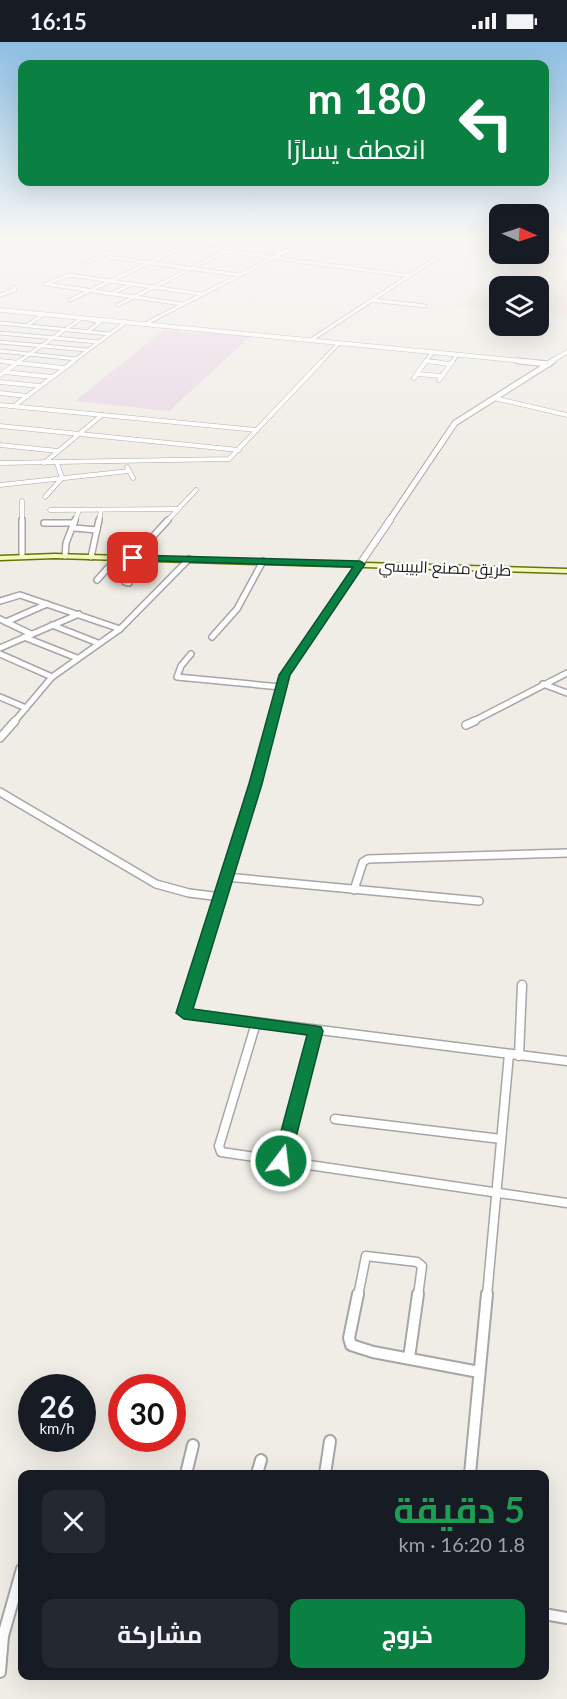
<!DOCTYPE html>
<html lang="ar">
<head>
<meta charset="utf-8">
<style>
	body { margin:0; font-family:Lato,Cairo,sans-serif; background:#242831; color:#f1f3f6; direction:rtl; height:100vh; display:flex; flex-direction:column; font-size:22px; white-space:nowrap }
	* { box-sizing:border-box; margin:0 }
	p { font-size:20px; color:#9ea1a6 }
	.icon { flex:none; width:33px; height:33px; fill:none; stroke:currentColor; stroke-width:2; stroke-linecap:round; stroke-linejoin:round }
	.map { position:relative; flex:1; overflow:hidden; direction:ltr }
	.side { position:absolute; left:18px; top:1428px; width:531px; height:210px; display:flex; flex-direction:column; background:#171b24; border-radius:12px; box-shadow:0 6px 24px #0002; direction:rtl }
	.side>* { flex:none }
	.hud { position:absolute; left:18px; top:18px; width:531px; height:126px; border-radius:12px; box-shadow:0 6px 24px #0002; direction:rtl; background:#0b8043; color:#fff; overflow:hidden }
	.needle { width:39px; rotate:93deg }
	.buttons { position:absolute; left:489px; top:162px; display:grid; gap:12px }
	.buttons a { display:grid; place-items:center; width:60px; height:60px; border-radius:12px; background:#171b24; box-shadow:0 6px 24px #0002; font-size:30px }
	.speed { position:absolute; left:18px; top:1332px; display:flex; gap:12px; font-size:30px; font-weight:700; text-align:center }
	.speed>* { display:grid; place-content:center; width:78px; height:78px; border-radius:50%; background:#171b24; box-shadow:0 6px 24px #0002; line-height:1 }
	.speed small { font-size:15px; font-weight:400 }
	.speed .limit { border:9px solid #d22; background:#fff; color:#111 }
	.pin { position:absolute; display:grid; place-items:center; width:51px; height:51px; color:#fff; margin:-26px; border-radius:12px; box-shadow:0 3px 9px #0006 }
	.me { position:absolute; width:66px; margin:-33px; rotate:15deg; stroke-linejoin:round; filter:drop-shadow(0 0 4px #0008) }
	.turn { display:flex; align-items:center; gap:21px; height:126px; padding:0 24px; font-size:27px }
	.turn .icon { width:78px; height:78px; stroke-width:2.5 }
	.turn b { display:block; font-size:42px; line-height:51px }
	.round { display:grid; place-items:center; flex:none; width:63px; height:63px; border-radius:12px; background:#242831 }
	.overview { display:flex; align-items:center; justify-content:space-between; height:102px; padding:0 24px }
	h1 { font-size:36px; font-weight:700; line-height:45px; color:#1e9e55 }
	.primary-button { display:flex; gap:12px; margin-top:auto; padding:12px 24px }
	.primary-button a { flex:1; height:69px; border-radius:12px; background:#0b8043; color:#fff; font-size:24px; font-weight:700; line-height:69px; text-align:center }
	.primary-button a+a { background:#242831; color:#f1f3f6 }
	.status { display:flex; justify-content:space-between; align-items:center; height:42px; padding:0 30px; background:#171b24; direction:ltr }
	.status svg { height:16px; fill:currentColor }
	.map>svg:first-child { display:block }
</style>
</head>
<body>
<div class="status"><b>16:15</b><svg viewBox="0 0 49 12"><path d="M0 12V9h3v3zM5 12V6h3v6zM10 12V3h3v9zM15 12V0h3v12zM26 1h20v11H26zM47 4h2v5h-2z"/></svg></div>
<div class="map">
<svg width="567" height="1657" viewBox="0 0 567 1657">
	<rect width="100%" height="100%" fill="#f0ede6"/>
	<polygon fill="#e9d8e5" points="164,288 205,292 218,290 251,294 169,369 75,359"/>
	<polygon fill="#f1e1da" points="567,199 567,272 539,270 538,244 500,244 499,268 455,265"/>
	<g fill="none" stroke-linecap="round" stroke-linejoin="round">
		<defs>
			<g id="minor-far5">
				<polyline points="111,194 410,234"/>
				<polyline points="161,194 219,201"/>
				<polyline points="216,194 230,196"/>
				<polyline points="260,194 304,200"/>
				<polyline points="250,200 293,205"/>
				<polyline points="215,203 235,194"/>
				<polyline points="239,205 283,210"/>
				<polyline points="320,213 355,194"/>
				<polyline points="108,215 239,233"/>
				<polyline points="87,220 135,199"/>
				<polyline points="46,242 69,233 201,252"/>
				<polyline points="46,242 182,262"/>
				<polyline points="111,252 132,242"/>
				<polyline points="0,253 15,248 14,245"/>
				<polyline points="70,258 185,204"/>
				<polyline points="371,258 425,264"/>
				<polyline points="118,263 226,209"/>
				<polyline points="0,281 109,292"/>
				<polyline points="145,282 315,194"/>
				<polyline points="26,284 44,272"/>
				<polyline points="87,290 100,280 91,278"/>
				<polyline points="0,291 98,300"/>
				<polyline points="311,298 470,194"/>
				<polyline points="0,300 87,308"/>
				<polyline points="0,309 76,317"/>
				<polyline points="0,319 13,320"/>
				<polyline points="426,319 438,320"/>
				<polyline points="18,320 82,276"/>
				<polyline points="72,320 126,280"/>
				<polyline points="321,320 339,301"/>
				<polyline points="425,320 433,310"/>
				<polyline points="452,320 457,313"/>
			</g>
			<g id="minor-far4">
				<polyline points="0,319 64,326"/>
				<polyline points="426,319 450,322"/>
				<polyline points="4,330 52,335"/>
				<polyline points="417,332 442,334"/>
				<polyline points="0,333 20,319"/>
				<polyline points="414,336 426,319"/>
				<polyline points="439,338 453,319"/>
				<polyline points="0,340 40,344"/>
				<polyline points="0,351 27,354"/>
				<polyline points="494,356 567,373"/>
				<polyline points="0,363 257,388"/>
				<polyline points="14,364 74,319"/>
				<polyline points="0,384 239,408"/>
				<polyline points="0,403 58,409"/>
				<polyline points="0,421 229,417 322,319"/>
				<polyline points="44,421 102,373"/>
				<polyline points="127,425 133,436"/>
				<polyline points="0,443 129,429"/>
				<polyline points="45,455 62,436 57,421"/>
				<polyline points="22,459 22,479"/>
				<polyline points="50,468 178,467"/>
				<polyline points="75,479 79,468"/>
				<polyline points="99,479 101,468"/>
				<polyline points="167,479 196,448"/>
			</g>
			<g id="minor-far3">
				<polyline points="22,478 22,514"/>
				<polyline points="44,481 74,481"/>
				<polyline points="74,486 97,488"/>
				<polyline points="65,514 66,501 75,478"/>
				<polyline points="91,515 99,478"/>
				<polyline points="133,516 168,478"/>
				<polyline points="106,528 126,532 125,540 129,541"/>
				<polyline points="97,538 118,515"/>
				<polyline points="0,559 20,553 120,587"/>
				<polyline points="0,577 31,592"/>
				<polyline points="6,580 47,562"/>
				<polyline points="52,583 98,601"/>
				<polyline points="24,595 77,616"/>
				<polyline points="212,595 237,567 263,519"/>
				<polyline points="0,606 79,572"/>
				<polyline points="0,612 52,635"/>
				<polyline points="191,612 181,624 177,635 281,645"/>
				<polyline points="543,642 567,651"/>
				<polyline points="0,655 26,666"/>
				<polyline points="14,680 52,635 120,587 189,517"/>
				<polyline points="272,680 285,633 360,522"/>
				<polyline points="472,680 567,631"/>
			</g>
			<g id="minor-far2">
				<polyline points="466,683 475,679"/>
				<polyline points="0,696 15,679"/>
				<polyline points="0,750 156,842 189,851 221,855"/>
				<polyline points="226,835 479,859"/>
				<polyline points="354,848 363,820 368,817 567,811"/>
				<polyline points="196,934 272,679"/>
			</g>
			<g id="minor-far1">
				<polyline points="196,932 184,971 567,1019"/>
				<polyline points="256,981 219,1104 221,1110 567,1161"/>
				<polyline points="519,1014 522,943"/>
				<polyline points="335,1077 501,1097"/>
				<polyline points="281,1119 316,989"/>
				<polyline points="358,1254 366,1214 417,1220 422,1224 418,1254"/>
				<polyline points="487,1254 509,1012"/>
			</g>
			<g id="minor">
				<polyline points="358,1252 349,1296 351,1303 373,1310 479,1330"/>
				<polyline points="409,1316 418,1252"/>
				<polyline points="186,1432 193,1403"/>
				<polyline points="257,1432 261,1418"/>
				<polyline points="325,1432 330,1399"/>
				<polyline points="470,1432 487,1252"/>
				<polyline points="544,1572 567,1576"/>
				<polyline points="0,1630 3,1594 22,1527"/>
			</g>
			<g id="tertiary-far2">
				<polyline points="0,268 533,320"/>
				<polyline points="550,320 567,310"/>
			</g>
			<g id="tertiary-far1">
				<polyline points="518,319 549,322"/>
				<polyline points="389,479 455,381 553,319"/>
			</g>
			<polyline id="tertiary" points="360,522 390,478"/>
			<polygon id="secondary" points="55,512 567,527 567,531 55,516 0,518 0,514"/>
		</defs>
		<use href="#minor-far5" stroke="#a6a6a6" stroke-width="4.5"/>
		<use href="#minor-far4" stroke="#a6a6a6" stroke-width="5"/>
		<use href="#minor-far3" stroke="#a6a6a6" stroke-width="8"/>
		<use href="#minor-far2" stroke="#a6a6a6" stroke-width="10"/>
		<use href="#minor-far1" stroke="#a6a6a6" stroke-width="11"/>
		<use href="#minor" stroke="#a6a6a6" stroke-width="14"/>
		<use href="#tertiary-far2" stroke="#a6a6a6" stroke-width="5"/>
		<use href="#tertiary-far1" stroke="#a6a6a6" stroke-width="7"/>
		<use href="#tertiary" stroke="#a6a6a6" stroke-width="8"/>
		<use href="#secondary" stroke="#677508" stroke-width="3"/>
		<use href="#minor-far5" stroke="#fff" stroke-width="3"/>
		<use href="#minor-far4" stroke="#fff" stroke-width="4"/>
		<use href="#minor-far3" stroke="#fff" stroke-width="5"/>
		<use href="#minor-far2" stroke="#fff" stroke-width="7"/>
		<use href="#minor-far1" stroke="#fff" stroke-width="8"/>
		<use href="#minor" stroke="#fff" stroke-width="10"/>
		<use href="#tertiary-far2" stroke="#fff" stroke-width="4"/>
		<use href="#tertiary-far1" stroke="#fff" stroke-width="5"/>
		<use href="#tertiary" stroke="#fff" stroke-width="6"/>
		<use href="#secondary" fill="#f3f8bc" fill-rule="evenodd"/>
	</g>
	<linearGradient id="sky" x2="0" y2="1"><stop stop-color="#8ebfe3"/><stop offset="0.46" stop-color="#f8f7f4"/><stop offset="1" stop-color="#f8f7f4" stop-opacity="0"/></linearGradient>
	<rect width="567" height="426" fill="url(#sky)"/>
	<polygon fill="#0b8043" stroke="#07532c" stroke-width="1.5" points="133,513 360,519 365,522 290,633 262,742 193,967 316,984 321,985 323,989 290,1119 287,1124 281,1126 275,1124 273,1119 307,993 184,977 176,971 249,742 279,633 353,525 129,518 128,516"/>
	<g text-anchor="middle" dominant-baseline="central" stroke-width="4.5" stroke-linejoin="round" paint-order="stroke">
		<g font-size="16" fill="#1f1f1f" stroke="#fff">
			<text transform="translate(445 525) rotate(2)">طريق مصنع البيبسي</text>
		</g>
	</g>
</svg>
<div class="buttons">
<a><svg class="needle" viewBox="-14 -14 28 28"><path d="M0-13l5 13h-10z" fill="#e53935"/><path d="M0 13l5-13h-10z" fill="#9ea1a6"/></svg></a>
<a><svg class="icon" aria-label="layers" viewBox="0 0 24 24"><path d="M12 4l9 5-9 5-9-5zM3 14l9 5 9-5"/></svg></a>
</div>
<div class="speed"><div>26<small>km/h</small></div><div class="limit">30</div></div>
<div class="pin" style="left:133px;top:516px;background:#d93025"><svg class="icon" aria-label="arrive" viewBox="0 0 24 24"><path d="M6 21V4h12l-3 4 3 4H6"/></svg></div>
<svg class="me" style="left:281px;top:1119px" viewBox="-20 -20 40 40"><circle r="17" fill="#0b8043" stroke="#fff" stroke-width="3"/><path d="M0-11L8 9 0 5-8 9z" fill="#fff"/></svg>
<div class="hud">
<div class="turn"><svg class="icon" aria-label="left" viewBox="0 0 24 24"><path d="M17 20v-9H6M10 6l-5 5 5 5"/></svg><div><b>180 m</b>انعطف يسارًا</div></div>
</div>
<section class="side">
<div class="overview"><div><h1>5 دقيقة</h1><p>1.8 km · 16:20</p></div><a class="round"><svg class="icon" aria-label="close" viewBox="0 0 24 24"><path d="M6 6l12 12M18 6L6 18"/></svg></a></div>
<div class="primary-button"><a>خروج</a><a>مشاركة</a></div>
</section>
</div>
</body>
</html>
